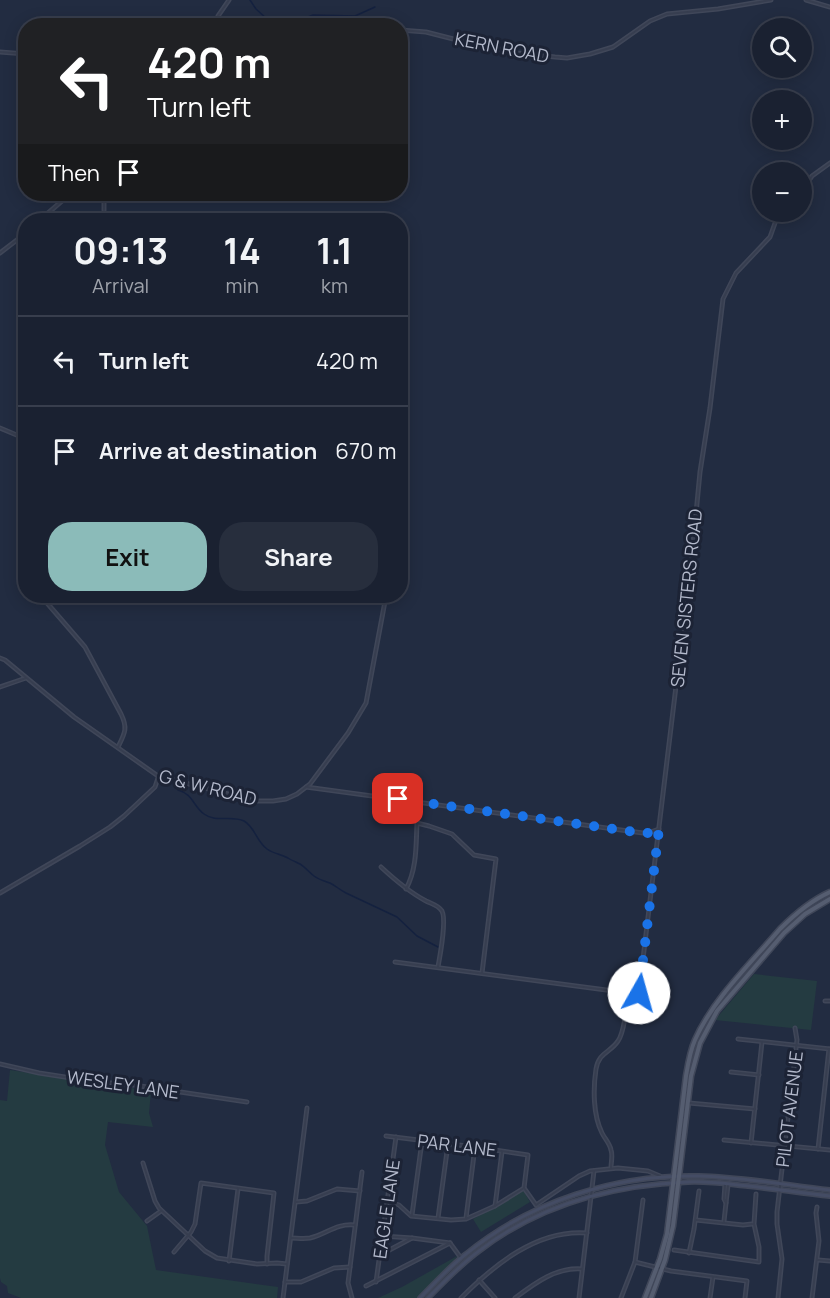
<!DOCTYPE html>
<html lang="en">
<head>
<meta charset="utf-8">
<style>
	body { margin:0; font-family:Manrope,sans-serif; background:#272e3d; color:#f1f3f6; height:100vh; display:flex; flex-direction:column; font-size:22px; white-space:nowrap }
	* { box-sizing:border-box; margin:0 }
	p { font-size:20px; color:#9fa3ab }
	.icon { flex:none; width:33px; height:33px; fill:none; stroke:currentColor; stroke-width:2; stroke-linecap:round; stroke-linejoin:round }
	.map { position:relative; flex:1; overflow:hidden }
	.side { position:absolute; left:18px; top:213px; width:390px; height:390px; display:flex; flex-direction:column; background:#1a2131; border-radius:24px; box-shadow:0 3px 15px #0003,0 0 0 2px #383e4d }
	.side>* { flex:none }
	.top-card { position:absolute; left:18px; top:18px; width:390px; height:183px; border-radius:24px; box-shadow:0 3px 15px #0003,0 0 0 2px #383e4d; background:#202124; color:#fff; overflow:hidden }
	.tools { position:absolute; left:752px; top:18px; display:grid; gap:12px }
	.tools a { display:grid; place-items:center; width:60px; height:60px; border-radius:50%; background:#1a2131; box-shadow:0 3px 15px #0003,0 0 0 2px #383e4d; font-size:30px }
	.pin { position:absolute; display:grid; place-items:center; width:51px; height:51px; color:#fff; margin:-26px; border-radius:12px; box-shadow:0 3px 9px #0006 }
	.me { position:absolute; width:66px; margin:-33px; rotate:7deg; stroke-linejoin:round; filter:drop-shadow(0 0 4px #0008) }
	.turn { display:flex; align-items:center; gap:21px; height:126px; padding:0 30px; font-size:27px }
	.turn .icon { width:78px; height:78px; stroke-width:2.5 }
	.turn b { display:block; font-size:42px; line-height:51px }
	.then { display:flex; align-items:center; height:57px; padding:0 30px; background:#0003; gap:12px; font-size:22px }
	.eta { display:flex; justify-content:space-evenly; align-items:center; height:102px; text-align:center }
	.eta b { font-size:36px; font-weight:700; line-height:42px }
	.action { display:flex; gap:12px; margin-top:auto; padding:12px 30px }
	.action a { flex:1; height:69px; border-radius:24px; background:#8bbbb9; color:#111; font-size:24px; font-weight:700; line-height:69px; text-align:center }
	.action a+a { background:#272e3d; color:#f1f3f6 }
	ul { padding:0; list-style:none }
	li { display:flex; align-items:center; gap:18px; height:90px; padding:0 30px; border-top:2px solid #383e4d }
	li div { flex:1 }
	li b { display:block; font-size:22px }
	li em { font-style:normal }
	.map>svg:first-child { display:block }
</style>
</head>
<body>
<div class="map">
<svg width="830" height="1298" viewBox="0 0 830 1298">
	<rect width="100%" height="100%" fill="#222c41"/>
	<g fill="#243b41">
		<polygon points="754,974 817,981 811,1030 715,1020"/>
		<polygon points="10,1070 151,1091 149,1113 153,1127 108,1122 105,1145 119,1192 147,1226 156,1270 278,1287 277,1298 21,1298 8,1293 7,1286 1,1282 0,1278 0,1100 7,1101"/>
		<polygon points="523,1190 530,1202 481,1232 473,1219"/>
		<polygon points="459,1255 417,1298 378,1298 402,1287"/>
	</g>
	<g fill="none" stroke-linecap="round" stroke-linejoin="round">
		<g stroke="#14213f" stroke-width="1.5">
			<polyline points="250,0 256,9 267,19 280,23 301,20 313,15 355,16 375,7"/>
			<path d="M178,790C193,794 193,806 204,814C216,823 231,815 244,821C255,827 256,841 267,849C274,854 281,854 288,858C291,860 296,862 300,864C305,867 309,872 314,876C319,880 325,881 330,883C336,886 340,890 346,893L397,917L417,936L438,947"/>
		</g>
		<defs>
			<g id="minor">
				<polyline points="806,0 830,7"/>
				<polyline points="214,26 218,16 229,0"/>
				<polyline points="400,30 426,32 469,43 518,53 555,57 567,58 590,54 613,47 650,21 667,14 718,9 771,0"/>
				<polyline points="0,52 26,54"/>
				<polyline points="801,192 812,176 830,163"/>
				<polyline points="104,194 104,210"/>
				<polyline points="40,220 70,194"/>
				<polyline points="0,253 26,233"/>
				<polyline points="0,428 19,436 26,442"/>
				<polyline points="26,455 19,485 23,506 22,522 26,554"/>
				<path d="M41,596L85,647L121,714C128,728 125,733 118,747"/>
				<polyline points="0,658 5,660 74,717 158,776 255,801 273,801 286,799 297,794 310,784 348,733 366,703 386,596"/>
				<polyline points="0,687 26,678"/>
				<polyline points="306,787 643,833 648,833 659,829"/>
				<path d="M381,867C395,880 409,892 426,901C432,904 438,905 442,911C447,921 440,955 438,967"/>
				<path d="M406,889C417,869 416,845 417,823L429,826L452,834L474,855L496,859L482,973"/>
				<polyline points="0,893 80,846 110,827 124,816 155,787 158,778"/>
				<polyline points="395,962 629,993 634,996 637,1001"/>
				<polyline points="637,1001 638,1000 677,678 686,618 700,472 710,408 723,299 736,273 770,237 779,212"/>
				<polyline points="825,1001 830,1001"/>
				<polyline points="738,1039 830,1049"/>
				<polyline points="0,1064 39,1073 97,1082 127,1084 247,1102"/>
				<polyline points="731,1072 759,1075"/>
				<polyline points="689,1103 755,1109"/>
				<polyline points="386,1136 475,1147 528,1155 524,1188 536,1205 579,1176 590,1171 618,1168 648,1171 660,1176"/>
				<polyline points="724,1140 830,1150"/>
				<polyline points="751,1143 762,1042"/>
				<polyline points="818,1149 829,1049"/>
				<polyline points="143,1163 155,1201 159,1208 205,1251 217,1258 257,1264 277,1263 287,1264"/>
				<path d="M611,1168C611,1162 613,1155 611,1150C610,1144 605,1139 602,1133C593,1115 593,1089 596,1069C599,1052 610,1053 618,1041C623,1034 628,1008 625,1000C624,996 623,995 620,992"/>
				<polyline points="725,1184 724,1199 726,1203 728,1185"/>
				<polyline points="387,1201 399,1205 411,1216 451,1220 466,1219 495,1206 524,1188"/>
				<polyline points="296,1202 307,1201 337,1189 360,1191"/>
				<polyline points="495,1206 502,1152"/>
				<polyline points="412,1215 422,1141"/>
				<polyline points="438,1218 448,1144"/>
				<polyline points="466,1218 475,1147"/>
				<polyline points="696,1220 743,1225 752,1224"/>
				<polyline points="147,1221 161,1211"/>
				<polyline points="724,1221 726,1203"/>
				<polyline points="382,1236 412,1238 450,1243"/>
				<path d="M291,1238C297,1238 303,1239 310,1238C327,1234 336,1223 355,1225"/>
				<polyline points="450,1243 461,1258"/>
				<polyline points="674,1250 759,1262 759,1247 754,1224 756,1194"/>
				<polyline points="174,1252 191,1232 195,1224 201,1183 274,1193 267,1256 267,1264"/>
				<polyline points="689,1253 694,1229 699,1191"/>
				<polyline points="380,1255 412,1238"/>
				<polyline points="818,1260 830,1261"/>
				<polyline points="229,1261 238,1189"/>
				<polyline points="635,1262 671,1271 747,1281 745,1298"/>
				<polyline points="479,1280 495,1298"/>
				<polyline points="285,1282 301,1282 334,1268 350,1267"/>
				<polyline points="376,1282 396,1137"/>
				<polyline points="366,1286 450,1243"/>
				<polyline points="283,1298 307,1108"/>
				<polyline points="352,1298 348,1283 362,1172"/>
				<path d="M461,1298C494,1265 537,1229 587,1233"/>
				<path d="M515,1298C535,1283 556,1267 582,1269"/>
				<polyline points="579,1298 594,1171"/>
				<polyline points="621,1298 635,1262 643,1200"/>
				<polyline points="710,1298 713,1277"/>
				<polyline points="778,1298 782,1259 777,1224 777,1212 797,1040 795,1028"/>
				<polyline points="812,1298 819,1241 816,1213 817,1207"/>
			</g>
			<g id="secondary">
				<path d="M420,1298C435,1283 449,1267 466,1254C531,1201 616,1174 699,1176C742,1177 786,1185 830,1190"/>
				<path d="M428,1298C444,1282 460,1265 479,1251C539,1205 613,1185 688,1182C708,1181 728,1184 748,1186C775,1189 803,1193 830,1196"/>
			</g>
			<g id="primary">
				<path d="M645,1298L660,1259L667,1234L686,1076C688,1064 690,1051 695,1040C713,999 752,962 780,929C794,915 812,900 830,892"/>
				<polyline points="651,1298 665,1260 673,1226 691,1076 700,1043 717,1011 784,933 805,914 830,899"/>
			</g>
		</defs>
		<use href="#minor" stroke="#404759" stroke-width="5"/>
		<use href="#secondary" stroke="#404759" stroke-width="6"/>
		<use href="#primary" stroke="#404759" stroke-width="7"/>
		<use href="#minor" stroke="#373e50" stroke-width="2"/>
		<use href="#secondary" stroke="#444c64" stroke-width="3"/>
		<use href="#primary" stroke="#555d70" stroke-width="4"/>
	</g>
	<g fill="none" stroke-linecap="round" stroke-linejoin="round">
		<polyline stroke="#1a73e8" stroke-width="10" stroke-dasharray="0 18" points="398,799 643,833 648,833 659,829 639,993"/>
	</g>
	<g text-anchor="middle" dominant-baseline="central" stroke-width="6" stroke-linejoin="round" paint-order="stroke">
		<g font-size="18" fill="#b3b9cb" stroke="#1c2335">
			<text transform="translate(502 47) rotate(11)">KERN ROAD</text>
			<text transform="translate(686 598) rotate(-84)">SEVEN SISTERS ROAD</text>
			<text transform="translate(208 787) rotate(14)">G &amp; W ROAD</text>
			<text transform="translate(123 1084) rotate(8)">WESLEY LANE</text>
			<text transform="translate(789 1109) rotate(-83)">PILOT AVENUE</text>
			<text transform="translate(457 1145) rotate(7)">PAR LANE</text>
			<text transform="translate(386 1209) rotate(-82)">EAGLE LANE</text>
		</g>
	</g>
</svg>
<div class="tools">
<a><svg class="icon" aria-label="search" viewBox="0 0 24 24"><circle cx="10" cy="10" r="6"/><path d="M15 15l6 6"/></svg></a>
<a>+</a>
<a>−</a>
</div>
<div class="pin" style="left:398px;top:799px;background:#d93025"><svg class="icon" aria-label="arrive" viewBox="0 0 24 24"><path d="M6 21V4h12l-3 4 3 4H6"/></svg></div>
<svg class="me" style="left:639px;top:993px" viewBox="-20 -20 40 40"><circle r="19" fill="#fff"/><path d="M0-13L10 11 0 6-10 11z" fill="#1a73e8"/></svg>
<div class="top-card">
<div class="turn"><svg class="icon" aria-label="left" viewBox="0 0 24 24"><path d="M17 20v-9H6M10 6l-5 5 5 5"/></svg><div><b>420 m</b>Turn left</div></div>
<div class="then">Then<svg class="icon" aria-label="arrive" viewBox="0 0 24 24"><path d="M6 21V4h12l-3 4 3 4H6"/></svg></div>
</div>
<section class="side">
<div class="eta">
<div><b>09:13</b><p>Arrival</p></div>
<div><b>14</b><p>min</p></div>
<div><b>1.1</b><p>km</p></div>
</div>
<ul>
<li><svg class="icon" aria-label="left" viewBox="0 0 24 24"><path d="M17 20v-9H6M10 6l-5 5 5 5"/></svg><div><b>Turn left</b></div><em>420 m</em></li>
<li><svg class="icon" aria-label="arrive" viewBox="0 0 24 24"><path d="M6 21V4h12l-3 4 3 4H6"/></svg><div><b>Arrive at destination</b></div><em>670 m</em></li>
</ul>
<div class="action"><a>Exit</a><a>Share</a></div>
</section>
</div>
</body>
</html>
